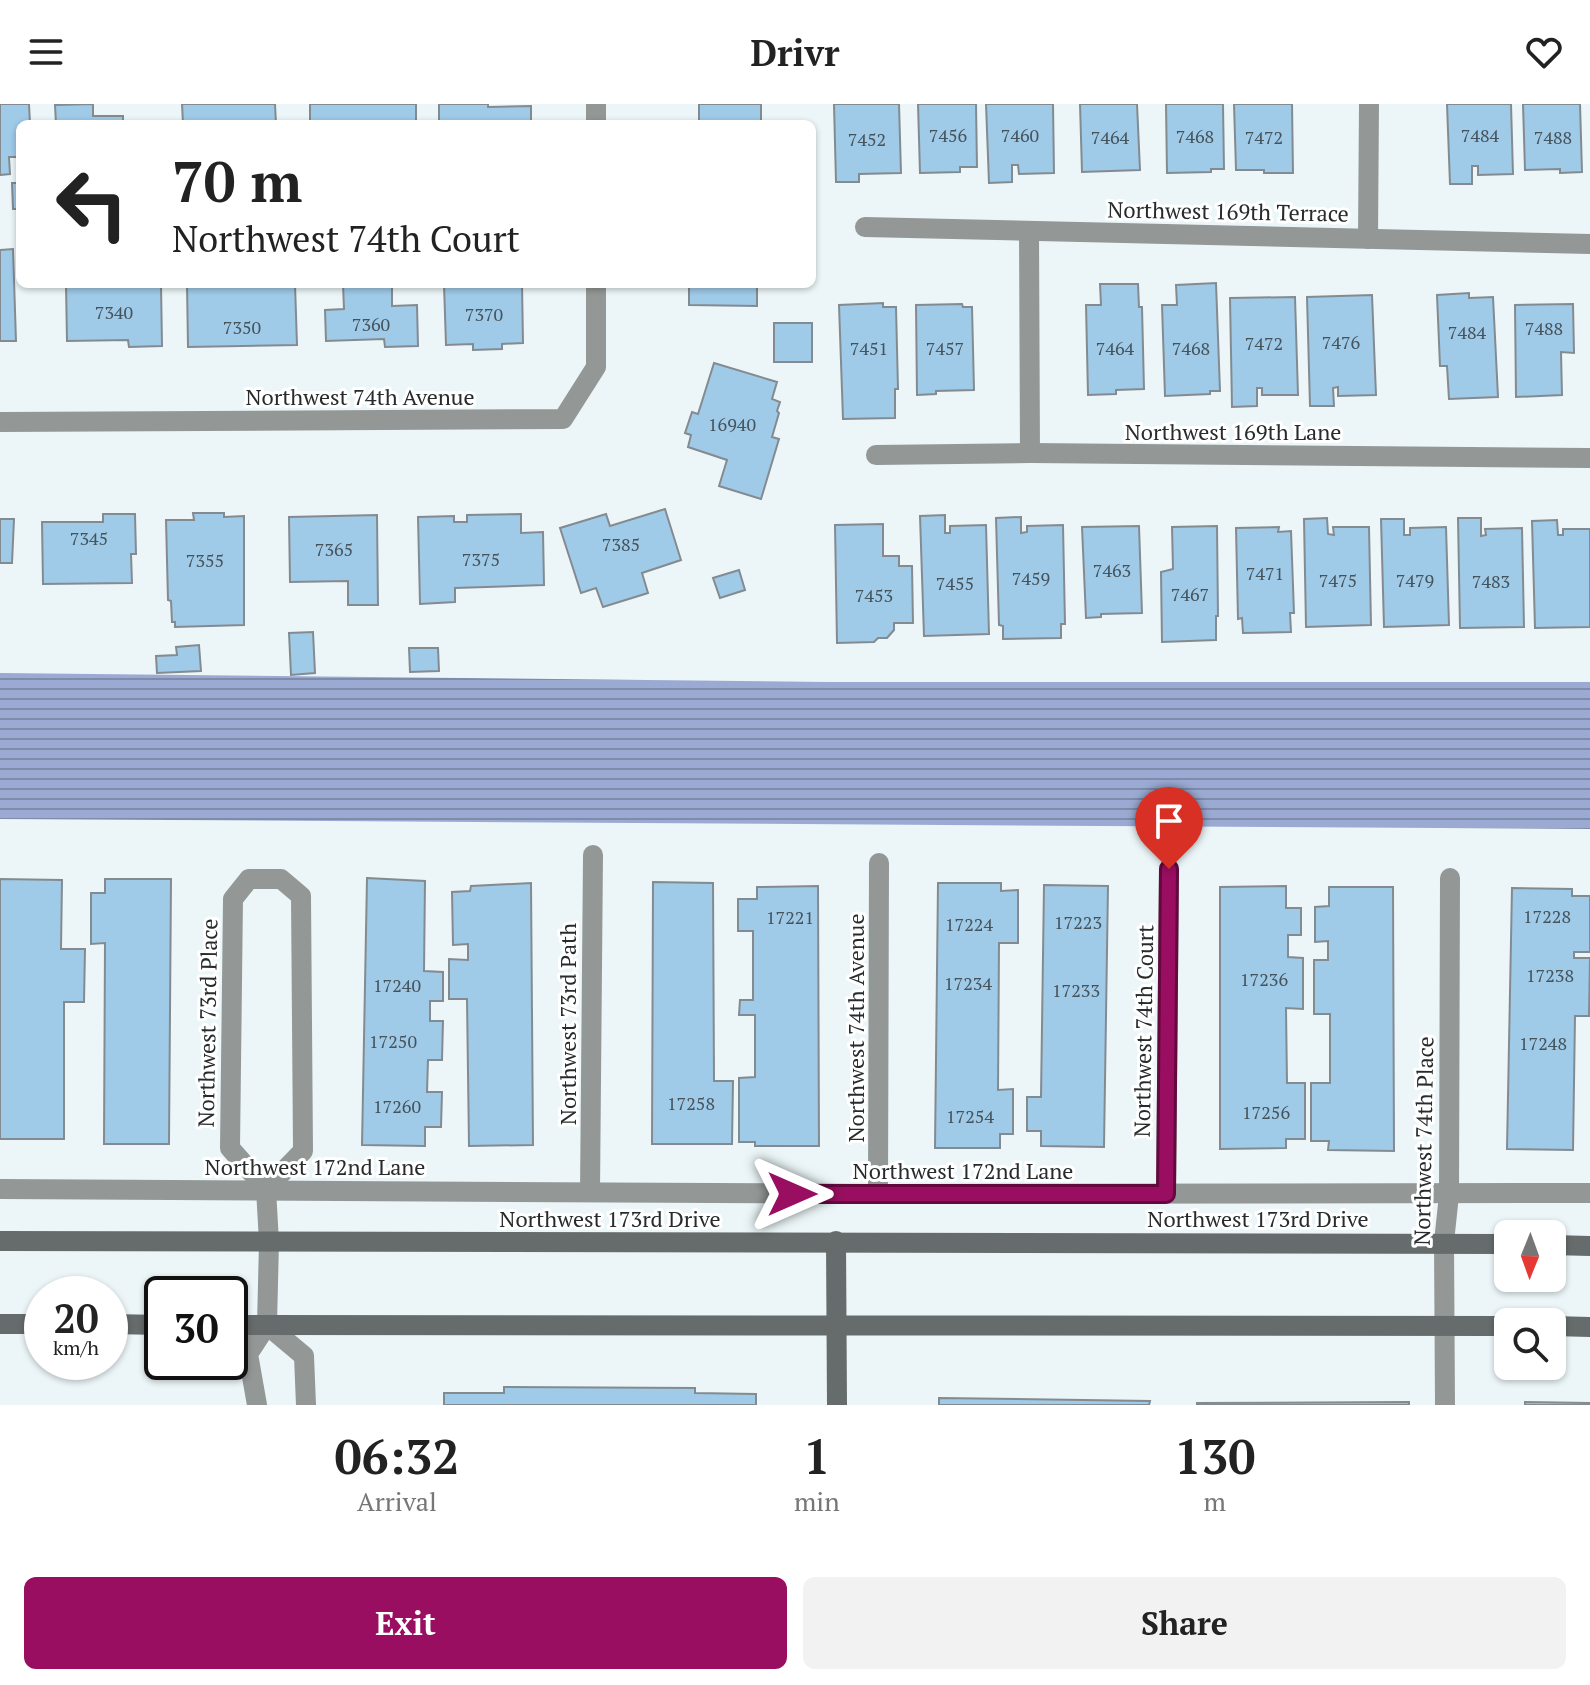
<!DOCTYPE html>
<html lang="en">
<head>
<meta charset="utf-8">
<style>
	body { margin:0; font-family:"PT Serif",serif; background:#f2f2f2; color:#222; height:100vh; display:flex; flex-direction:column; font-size:30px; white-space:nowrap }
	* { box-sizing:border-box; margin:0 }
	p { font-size:26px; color:#767676 }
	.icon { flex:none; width:44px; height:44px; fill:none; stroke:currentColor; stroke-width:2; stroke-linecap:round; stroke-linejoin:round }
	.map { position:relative; height:1301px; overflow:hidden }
	.sheet { display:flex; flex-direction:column; background:#fff; flex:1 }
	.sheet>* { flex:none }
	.hud { position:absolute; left:16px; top:16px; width:800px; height:168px; border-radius:12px; box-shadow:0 2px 6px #0004; background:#fff; color:#222; overflow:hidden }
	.needle { width:52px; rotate:181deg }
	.buttons { position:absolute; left:1494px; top:1116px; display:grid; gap:16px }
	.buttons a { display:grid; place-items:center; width:72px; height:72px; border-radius:12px; background:#fff; box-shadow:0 2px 6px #0004; font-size:40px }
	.speed { position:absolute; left:24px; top:1172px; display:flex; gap:16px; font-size:40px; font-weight:700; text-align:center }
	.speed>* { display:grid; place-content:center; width:104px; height:104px; border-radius:50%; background:#fff; box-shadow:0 2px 6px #0004; line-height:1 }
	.speed small { font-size:20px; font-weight:400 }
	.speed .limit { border:4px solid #111; border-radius:12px; background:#fff; color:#111 }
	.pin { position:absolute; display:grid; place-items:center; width:68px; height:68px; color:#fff; margin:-82px -34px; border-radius:50% 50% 50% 0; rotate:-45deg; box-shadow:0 0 8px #0007 }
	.pin .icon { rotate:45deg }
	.me { position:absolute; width:88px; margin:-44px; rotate:90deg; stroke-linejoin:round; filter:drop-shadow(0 0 6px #0008) }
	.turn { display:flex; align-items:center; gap:28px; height:168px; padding:0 24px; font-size:36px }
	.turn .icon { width:104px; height:104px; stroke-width:2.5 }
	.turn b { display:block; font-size:56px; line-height:68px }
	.eta { display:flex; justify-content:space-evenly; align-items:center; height:136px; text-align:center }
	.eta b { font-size:48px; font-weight:800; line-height:56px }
	.button { display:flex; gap:16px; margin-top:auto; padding:16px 24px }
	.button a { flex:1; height:92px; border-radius:12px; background:#990e60; color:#fff; font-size:32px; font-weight:800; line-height:92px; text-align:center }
	.button a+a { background:#f2f2f2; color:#222 }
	header { display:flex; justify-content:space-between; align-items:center; height:104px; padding:0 24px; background:#fff; font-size:36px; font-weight:800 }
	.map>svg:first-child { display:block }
</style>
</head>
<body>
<header><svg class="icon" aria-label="menu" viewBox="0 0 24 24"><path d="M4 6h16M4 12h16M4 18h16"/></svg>Drivr<svg class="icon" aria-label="heart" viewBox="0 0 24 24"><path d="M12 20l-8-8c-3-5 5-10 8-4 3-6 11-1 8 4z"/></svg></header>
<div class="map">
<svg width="1590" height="1301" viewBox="0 0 1590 1301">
	<defs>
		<pattern id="water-rules" width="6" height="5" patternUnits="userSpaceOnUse" patternTransform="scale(2)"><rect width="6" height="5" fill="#9aaad3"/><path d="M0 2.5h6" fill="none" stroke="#7e8bab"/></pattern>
	</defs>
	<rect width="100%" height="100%" fill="#ecf6f8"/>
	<polygon fill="url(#water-rules)" points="0,569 829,578 1590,578 1590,725 0,715"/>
	<g fill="#9fcae8" stroke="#848b90" stroke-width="2">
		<polygon points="0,0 29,0 30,20 20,20 20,53 9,53 10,70 0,71"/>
		<polygon points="93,0 93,12 123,12 123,18 149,17 149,20 56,20 55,1"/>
		<polygon points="182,0 275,0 276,20 183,20"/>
		<rect x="310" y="0" width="106" height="20"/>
		<polygon points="439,0 488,0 488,3 531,2 531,20 439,20"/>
		<rect x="699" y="0" width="62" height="20"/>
		<polygon points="834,0 899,0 901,69 859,70 859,78 836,78"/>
		<polygon points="918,0 976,0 977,63 960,63 960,68 920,69"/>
		<polygon points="986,0 1053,0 1054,69 1019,70 1018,61 1012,61 1012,78 989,79"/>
		<polygon points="1080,0 1137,0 1140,66 1082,68"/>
		<polygon points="1166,0 1223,0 1224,65 1211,65 1211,68 1167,69"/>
		<polygon points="1234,0 1292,0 1293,69 1264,69 1264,66 1236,66"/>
		<polygon points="1447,0 1511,0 1513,70 1478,71 1478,62 1472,62 1472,80 1450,80"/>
		<polygon points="1523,0 1580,0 1582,68 1560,69 1560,65 1525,66"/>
		<polygon points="12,79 20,79 20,105 13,105"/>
		<polygon points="13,145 16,237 0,237 0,146"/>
		<polygon points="1216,179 1220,287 1210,287 1210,290 1165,292 1162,201 1177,201 1176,181"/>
		<polygon points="66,180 161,180 162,242 129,243 128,236 67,237"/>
		<polygon points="187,180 295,180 297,241 188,243"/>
		<polygon points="343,180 392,180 392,202 417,201 418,242 385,243 384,235 326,237 325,206 344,205"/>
		<polygon points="444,180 522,180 523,239 502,240 502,245 473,246 473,240 446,241"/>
		<polygon points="689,180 757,180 757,202 689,201"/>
		<polygon points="1100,180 1138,180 1139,203 1142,203 1144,285 1116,286 1116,290 1088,291 1086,201 1101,201"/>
		<polygon points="1469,189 1469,194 1493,193 1498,293 1449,295 1447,262 1440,262 1437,191"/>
		<polygon points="1372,191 1376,291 1338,292 1338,283 1333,284 1334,302 1310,302 1307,193"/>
		<polygon points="1295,193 1298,291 1262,291 1262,284 1257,284 1257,302 1232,303 1230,194"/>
		<polygon points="883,199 883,203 896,203 898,285 895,285 895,314 843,315 839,201"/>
		<polygon points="962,200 963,203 972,203 974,286 936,287 936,290 917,291 916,201"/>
		<polygon points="1573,200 1574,249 1561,248 1562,291 1516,293 1515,201"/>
		<rect x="774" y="219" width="38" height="39"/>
		<polygon points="714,259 777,278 772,295 780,298 777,307 779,309 772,333 779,335 761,395 719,382 727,356 688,343 691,331 685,329 692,308 698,310"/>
		<polygon points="665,405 681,456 642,469 648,489 603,503 596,484 581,489 560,424 606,410 610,422"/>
		<polygon points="193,409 224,409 224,413 244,412 244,521 175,523 175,518 172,518 171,497 168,496 166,416 194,416"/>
		<polygon points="103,410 135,410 136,450 131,450 132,479 43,480 42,418 103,418"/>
		<polygon points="521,410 521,429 543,428 544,481 455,484 455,498 420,500 418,413 454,412 454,418 467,418 467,411"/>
		<polygon points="377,411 378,501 348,501 348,477 290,478 289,413"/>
		<polygon points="945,411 945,429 950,429 950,422 986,421 989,530 924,532 920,412"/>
		<polygon points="1021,413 1021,429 1027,428 1027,422 1063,421 1065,520 1061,520 1061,534 1003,535 1003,522 999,521 996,414"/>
		<polygon points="1327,414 1328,430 1334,431 1333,423 1369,423 1371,521 1306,523 1304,415"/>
		<polygon points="1458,414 1481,414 1481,432 1486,431 1485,425 1522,424 1524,523 1460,524"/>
		<polygon points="0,415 14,415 12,459 0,459"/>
		<polygon points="1381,415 1404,415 1404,431 1410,431 1410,424 1446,423 1449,521 1384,523"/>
		<polygon points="1557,416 1558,431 1563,431 1563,425 1590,425 1590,523 1535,524 1532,417"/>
		<polygon points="883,420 883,452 899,452 899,462 912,462 913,519 894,519 894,526 887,534 878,534 874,538 837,539 835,421"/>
		<polygon points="1139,422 1142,509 1101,510 1101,513 1086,514 1082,423"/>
		<polygon points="1217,422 1218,512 1216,512 1216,536 1162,538 1161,468 1173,465 1172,423"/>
		<polygon points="1279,423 1278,428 1291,427 1294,509 1290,509 1291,528 1243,529 1242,514 1238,515 1236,424"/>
		<polygon points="739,466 745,486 720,494 713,474"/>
		<polygon points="313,528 315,569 291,571 289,529"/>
		<polygon points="199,541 201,567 157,569 156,552 177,551 176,543"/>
		<polygon points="409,544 438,544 439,567 410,568"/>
		<polygon points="367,774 425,777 424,867 443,868 443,897 430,897 430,917 443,917 442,956 428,956 427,988 442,988 441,1023 425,1023 425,1042 362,1041"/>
		<polygon points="0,775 62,776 61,845 85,845 84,898 64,898 64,1035 0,1035"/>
		<polygon points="105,775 171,775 169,1040 104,1040 105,839 91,840 91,789 105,789"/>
		<polygon points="653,778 713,779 714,977 733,977 732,1040 652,1040"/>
		<polygon points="531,779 533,1041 469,1042 467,895 449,895 449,855 468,856 468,840 453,841 452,788 470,787 471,782"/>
		<polygon points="938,779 1001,779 1001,787 1018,786 1018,839 999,839 998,986 1013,985 1013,1030 1000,1030 1000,1044 935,1044"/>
		<polygon points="1044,781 1108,782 1104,1043 1041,1042 1041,1027 1027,1027 1027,993 1041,993"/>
		<polygon points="818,782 819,1042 755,1042 755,1038 739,1038 739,974 755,973 755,911 739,911 740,896 753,896 753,827 738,827 738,795 757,795 757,783"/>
		<polygon points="1286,782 1286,804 1301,804 1301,831 1288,831 1288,853 1303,854 1303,905 1286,904 1287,979 1305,979 1305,1035 1286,1035 1286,1044 1220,1045 1220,783"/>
		<polygon points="1329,783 1393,783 1394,1047 1328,1046 1329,1037 1311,1037 1311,979 1330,979 1330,910 1314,910 1314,856 1328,856 1328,837 1315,838 1315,803 1329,802"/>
		<polygon points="1512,784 1572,785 1572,792 1590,792 1590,848 1574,848 1574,854 1590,854 1589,912 1575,912 1573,1046 1507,1045"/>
		<polygon points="504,1283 695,1284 695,1289 756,1290 756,1301 444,1301 444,1289 504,1289"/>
		<polygon points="939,1294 1150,1297 1149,1301 939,1301"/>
		<polygon points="1409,1298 1409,1301 1197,1301 1197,1299"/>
		<polygon points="1525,1298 1590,1299 1590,1301 1525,1301"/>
	</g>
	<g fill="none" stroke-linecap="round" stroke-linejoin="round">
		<polyline stroke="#939897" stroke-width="20" points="257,1301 248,1250 267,1221 304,1252 306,1301"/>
		<g stroke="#939897" stroke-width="20">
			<polyline points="596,20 596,0"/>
			<polyline points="865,123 1590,140"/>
			<polyline points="1029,127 1030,349"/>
			<polyline points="1368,135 1369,0"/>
			<polyline points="0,318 563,315 596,263 596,180"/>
			<polyline points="876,351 1030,349 1590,354"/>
			<polyline points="0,1085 878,1090 1590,1089"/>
			<polyline points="266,1085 230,1044 233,795 249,775 281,775 301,792 303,1047 266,1085 269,1138 267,1221"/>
			<polyline points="590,1088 593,751"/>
			<polyline points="878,1090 879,759"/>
			<polyline points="1166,1090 1169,765"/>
			<polyline points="1445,1301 1444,1138 1449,1091 1450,774"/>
		</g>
		<g stroke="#666c6b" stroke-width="20">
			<polyline points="0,1137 1508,1140"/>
			<polyline points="836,1137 837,1301"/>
			<polyline points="1552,1141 1590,1142"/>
			<polyline points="0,1220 42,1220"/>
			<polyline points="110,1220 162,1221"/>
			<polyline points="230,1221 1508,1222"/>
			<polyline points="1552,1222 1590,1223"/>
		</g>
	</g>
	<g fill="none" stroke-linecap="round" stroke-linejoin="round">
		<defs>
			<polyline id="route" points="792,1090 1166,1090 1169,765"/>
		</defs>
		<use href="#route" stroke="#63093e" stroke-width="20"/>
		<use href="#route" stroke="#990e60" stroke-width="14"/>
	</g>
	<g text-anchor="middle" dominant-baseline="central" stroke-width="6" stroke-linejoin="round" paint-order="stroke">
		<g font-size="18" fill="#45535b">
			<text x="948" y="31">7456</text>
			<text x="1020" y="31">7460</text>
			<text x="1480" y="31">7484</text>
			<text x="1195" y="32">7468</text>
			<text x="1110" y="33">7464</text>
			<text x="1264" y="33">7472</text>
			<text x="1553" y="33">7488</text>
			<text x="867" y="35">7452</text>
			<text x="114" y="208">7340</text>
			<text x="484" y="210">7370</text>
			<text x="371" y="220">7360</text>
			<text x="242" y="223">7350</text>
			<text x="1544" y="224">7488</text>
			<text x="1467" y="228">7484</text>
			<text x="1341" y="238">7476</text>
			<text x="1264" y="239">7472</text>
			<text x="869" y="244">7451</text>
			<text x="945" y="244">7457</text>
			<text x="1115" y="244">7464</text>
			<text x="1191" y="244">7468</text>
			<text x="732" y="320">16940</text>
			<text x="89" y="434">7345</text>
			<text x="621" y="440">7385</text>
			<text x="334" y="445">7365</text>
			<text x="481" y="455">7375</text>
			<text x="205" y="456">7355</text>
			<text x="1112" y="466">7463</text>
			<text x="1265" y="469">7471</text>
			<text x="1031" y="474">7459</text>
			<text x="1338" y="476">7475</text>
			<text x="1415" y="476">7479</text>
			<text x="1491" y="477">7483</text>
			<text x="955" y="479">7455</text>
			<text x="1190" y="490">7467</text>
			<text x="874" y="491">7453</text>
			<text x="1547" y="812">17228</text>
			<text x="790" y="813">17221</text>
			<text x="1078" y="818">17223</text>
			<text x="969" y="820">17224</text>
			<text x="1550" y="871">17238</text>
			<text x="1264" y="875">17236</text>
			<text x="968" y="879">17234</text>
			<text x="397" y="881">17240</text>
			<text x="1076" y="886">17233</text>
			<text x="393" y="937">17250</text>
			<text x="1543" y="939">17248</text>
			<text x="691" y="999">17258</text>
			<text x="397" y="1002">17260</text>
			<text x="1266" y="1008">17256</text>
			<text x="970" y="1012">17254</text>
		</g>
		<g font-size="22" fill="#272b2c" stroke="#fff">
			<text transform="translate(1228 107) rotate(1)">Northwest 169th Terrace</text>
			<text x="360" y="292">Northwest 74th Avenue</text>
			<text x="1233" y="327">Northwest 169th Lane</text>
			<text transform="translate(207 919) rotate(-89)">Northwest 73rd Place</text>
			<text transform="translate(567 920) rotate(-90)">Northwest 73rd Path</text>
			<text transform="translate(855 924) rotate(-90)">Northwest 74th Avenue</text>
			<text transform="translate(1143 927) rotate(-89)">Northwest 74th Court</text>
			<text transform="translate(1423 1037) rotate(-89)">Northwest 74th Place</text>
			<text x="315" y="1062">Northwest 172nd Lane</text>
			<text x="963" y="1066">Northwest 172nd Lane</text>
			<text x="610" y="1114">Northwest 173rd Drive</text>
			<text x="1258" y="1114">Northwest 173rd Drive</text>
		</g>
	</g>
</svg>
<div class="buttons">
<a><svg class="needle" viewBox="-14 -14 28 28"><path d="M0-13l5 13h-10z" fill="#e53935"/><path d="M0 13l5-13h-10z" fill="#767676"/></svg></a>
<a><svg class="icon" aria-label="search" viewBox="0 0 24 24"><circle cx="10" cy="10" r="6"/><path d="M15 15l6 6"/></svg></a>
</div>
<div class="speed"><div>20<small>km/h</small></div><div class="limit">30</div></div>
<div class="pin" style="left:1169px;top:765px;background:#d93025"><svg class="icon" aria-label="arrive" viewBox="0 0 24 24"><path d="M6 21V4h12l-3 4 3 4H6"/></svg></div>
<svg class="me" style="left:792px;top:1090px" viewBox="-20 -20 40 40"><path d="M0-17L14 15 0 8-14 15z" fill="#990e60" stroke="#fff" stroke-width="4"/></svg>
<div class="hud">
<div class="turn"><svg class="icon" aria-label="left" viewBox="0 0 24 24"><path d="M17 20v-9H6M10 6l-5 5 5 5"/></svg><div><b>70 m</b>Northwest 74th Court</div></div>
</div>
</div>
<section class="sheet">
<div class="eta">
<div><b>06:32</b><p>Arrival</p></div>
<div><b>1</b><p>min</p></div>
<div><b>130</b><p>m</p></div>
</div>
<div class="button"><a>Exit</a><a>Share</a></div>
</section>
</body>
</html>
